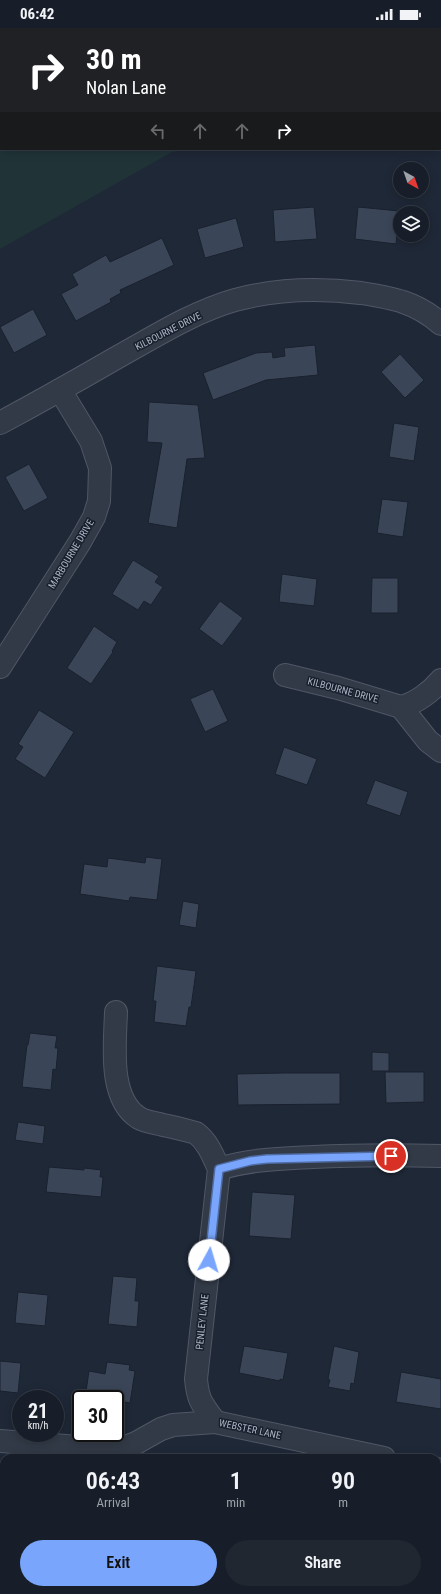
<!DOCTYPE html>
<html lang="en">
<head>
<meta charset="utf-8">
<style>
	body { margin:0; font-family:"Roboto Condensed",sans-serif; background:#202731; color:#f1f3f6; height:100vh; display:flex; flex-direction:column; font-size:15px; white-space:nowrap }
	* { box-sizing:border-box; margin:0 }
	p { font-size:13px; color:#9ea2a8 }
	.icon { flex:none; width:22px; height:22px; fill:none; stroke:currentColor; stroke-width:2; stroke-linecap:round; stroke-linejoin:round }
	.map { position:relative; flex:1; overflow:hidden }
	.sheet { position:absolute; left:0px; top:1426px; width:441px; height:140px; display:flex; flex-direction:column; background:#171e29; border-radius:12px 12px 0 0; box-shadow:0 2px 10px #0003,0 0 0 1px #363c46 }
	.sheet>* { flex:none }
	.guide { position:absolute; left:0px; top:0px; width:441px; height:122px; box-shadow:0 2px 10px #0003,0 0 0 1px #363c46; background:#202124; color:#fff; overflow:hidden }
	.needle { width:26px; rotate:140deg }
	.tools { position:absolute; left:393px; top:134px; display:grid; gap:8px }
	.tools a { display:grid; place-items:center; width:36px; height:36px; border-radius:50%; background:#171e29; box-shadow:0 2px 10px #0003,0 0 0 1px #363c46; font-size:20px }
	.speed { position:absolute; left:12px; top:1362px; display:flex; gap:8px; font-size:20px; font-weight:700; text-align:center }
	.speed>* { display:grid; place-content:center; width:52px; height:52px; border-radius:50%; background:#171e29; box-shadow:0 2px 10px #0003,0 0 0 1px #363c46; line-height:1 }
	.speed small { font-size:10px; font-weight:400 }
	.speed .limit { border:2px solid #111; border-radius:6px; background:#fff; color:#111 }
	.pin { position:absolute; display:grid; place-items:center; width:34px; height:34px; color:#fff; margin:-17px; border:2px solid #fff; border-radius:50%; box-shadow:0 1px 4px #0007 }
	.me { position:absolute; width:44px; margin:-22px; rotate:6deg; stroke-linejoin:round; filter:drop-shadow(0 0 3px #0008) }
	.turn { display:flex; align-items:center; gap:14px; height:84px; padding:0 20px; font-size:18px }
	.turn .icon { width:52px; height:52px; stroke-width:2.5 }
	.turn b { display:block; font-size:28px; line-height:34px }
	.lanes { display:flex; align-items:center; height:38px; padding:0 20px; background:#0003; justify-content:center; gap:20px; direction:ltr }
	.lanes .off { opacity:.35 }
	.eta { display:flex; justify-content:space-evenly; align-items:center; height:68px; text-align:center }
	.eta b { font-size:24px; font-weight:600; line-height:28px }
	.primary-button { display:flex; gap:8px; margin-top:auto; padding:8px 20px }
	.primary-button a { flex:1; height:46px; border-radius:24px; background:#79a6fc; color:#111; font-size:16px; font-weight:600; line-height:46px; text-align:center }
	.primary-button a+a { background:#202731; color:#f1f3f6 }
	.status { display:flex; justify-content:space-between; align-items:center; height:28px; padding:0 20px; background:#171e29; direction:ltr }
	.status svg { height:11px; fill:currentColor }
	.map>svg:first-child { display:block }
</style>
</head>
<body>
<div class="status"><b>06:42</b><svg viewBox="0 0 49 12"><path d="M0 12V9h3v3zM5 12V6h3v6zM10 12V3h3v9zM15 12V0h3v12zM26 1h20v11H26zM47 4h2v5h-2z"/></svg></div>
<div class="map">
<svg width="441" height="1566" viewBox="0 0 441 1566">
	<rect width="100%" height="100%" fill="#1f2837"/>
	<polygon fill="#203438" points="0,0 441,0 441,92 440,1 1,1 1,121 189,121 172,124 0,221"/>
	<g fill="#3a4658" stroke="#1a212e">
		<polygon points="314,179 317,211 275,214 273,182"/>
		<polygon points="358,179 399,183 396,216 355,211"/>
		<polygon points="236,190 244,219 205,230 197,201"/>
		<polygon points="162,210 174,237 120,262 121,265 110,271 111,274 76,293 61,266 78,257 72,246 106,227 110,234"/>
		<polygon points="33,281 47,307 14,325 0,299"/>
		<polygon points="315,317 318,347 266,352 213,372 203,345 256,325 272,324 273,330 285,328 284,320"/>
		<polygon points="400,326 424,352 405,370 381,344"/>
		<polygon points="149,374 198,377 205,430 187,431 177,500 148,495 162,415 147,414"/>
		<polygon points="394,395 419,399 414,433 389,429"/>
		<polygon points="29,436 48,470 24,483 5,449"/>
		<polygon points="382,471 408,474 403,509 377,505"/>
		<polygon points="133,532 159,548 155,554 163,559 151,577 144,573 138,582 112,566"/>
		<polygon points="282,546 317,551 314,578 279,574"/>
		<polygon points="372,550 398,550 398,585 371,585"/>
		<polygon points="220,573 243,590 222,618 199,601"/>
		<polygon points="94,598 117,614 112,623 113,624 91,656 67,640"/>
		<polygon points="213,661 228,693 205,704 190,671"/>
		<polygon points="39,682 74,704 45,750 15,731 23,719 18,716"/>
		<polygon points="284,719 317,731 307,757 275,746"/>
		<polygon points="375,752 408,764 400,788 366,776"/>
		<polygon points="146,829 162,831 157,872 130,869 129,873 80,866 84,836 107,839 108,830 145,835"/>
		<polygon points="183,873 199,876 196,900 179,897"/>
		<polygon points="157,938 196,943 191,979 189,979 186,998 154,994 156,973 153,973"/>
		<polygon points="30,1005 57,1008 55,1020 58,1020 56,1042 53,1041 51,1062 22,1059 27,1017 28,1017"/>
		<polygon points="372,1024 389,1025 389,1043 372,1043"/>
		<polygon points="385,1044 424,1044 424,1074 386,1075"/>
		<polygon points="284,1045 340,1045 340,1076 238,1077 237,1046"/>
		<polygon points="18,1094 45,1098 43,1116 15,1112"/>
		<polygon points="49,1139 84,1142 84,1140 101,1142 100,1149 103,1149 101,1169 46,1164"/>
		<polygon points="252,1164 295,1167 291,1211 249,1208"/>
		<polygon points="113,1248 137,1250 135,1273 139,1273 137,1299 108,1296"/>
		<polygon points="18,1264 48,1267 45,1298 15,1295"/>
		<polygon points="244,1318 288,1325 283,1352 280,1351 280,1353 239,1345"/>
		<polygon points="334,1318 359,1324 354,1356 351,1355 350,1363 328,1359 330,1352 328,1351"/>
		<polygon points="0,1333 21,1335 18,1365 0,1363"/>
		<polygon points="107,1334 130,1337 129,1342 135,1343 130,1375 115,1372 115,1371 85,1370 89,1343 105,1346"/>
		<polygon points="401,1344 441,1351 441,1381 396,1374"/>
	</g>
	<g fill="none" stroke-linecap="round" stroke-linejoin="round">
		<defs>
			<g id="street">
				<path d="M0,395C39,374 78,352 116,330C154,309 193,284 235,272C276,261 320,260 361,265C393,270 416,274 441,296"/>
				<polyline points="0,639 80,514 94,489 99,473 100,440 91,413 60,362"/>
				<path d="M285,647L338,660L401,679C416,675 431,664 441,652"/>
				<polyline points="401,679 428,713 441,723"/>
				<path d="M116,984C115,1016 108,1071 139,1090C146,1094 156,1095 163,1097C174,1099 185,1102 196,1105C208,1114 213,1128 219,1141L196,1351C198,1373 202,1376 215,1394"/>
				<path d="M219,1141C250,1131 280,1131 313,1129C355,1127 398,1127 441,1128"/>
				<polyline points="0,1413 118,1422 136,1415 161,1401 173,1397 215,1394 384,1430"/>
				<polyline points="437,1441 441,1442"/>
				<polyline points="18,1562 19,1566"/>
			</g>
		</defs>
		<use href="#street" stroke="#505766" stroke-width="24"/>
		<use href="#street" stroke="#323a47" stroke-width="22"/>
	</g>
	<g fill="none" stroke-linecap="round" stroke-linejoin="round">
		<defs>
			<polyline id="route" points="209,1232 219,1141 250,1133 267,1131 391,1128"/>
		</defs>
		<use href="#route" stroke="#4f6ca4" stroke-width="10"/>
		<use href="#route" stroke="#79a6fc" stroke-width="7"/>
	</g>
	<g text-anchor="middle" dominant-baseline="central" stroke-width="3" stroke-linejoin="round" paint-order="stroke">
		<g font-size="10" fill="#acb4c5" stroke="#181f2c">
			<text transform="translate(168 303) rotate(-27)">KILBOURNE DRIVE</text>
			<text transform="translate(71 526) rotate(-59)">MARBOURNE DRIVE</text>
			<text transform="translate(343 662) rotate(15)">KILBOURNE DRIVE</text>
			<text transform="translate(202 1294) rotate(-84)">PENLEY LANE</text>
			<text transform="translate(250 1401) rotate(12)">WEBSTER LANE</text>
		</g>
	</g>
</svg>
<div class="tools">
<a><svg class="needle" viewBox="-14 -14 28 28"><path d="M0-13l5 13h-10z" fill="#e53935"/><path d="M0 13l5-13h-10z" fill="#9ea2a8"/></svg></a>
<a><svg class="icon" aria-label="layers" viewBox="0 0 24 24"><path d="M12 4l9 5-9 5-9-5zM3 14l9 5 9-5"/></svg></a>
</div>
<div class="speed"><div>21<small>km/h</small></div><div class="limit">30</div></div>
<div class="pin" style="left:391px;top:1128px;background:#d93025"><svg class="icon" aria-label="arrive" viewBox="0 0 24 24"><path d="M6 21V4h12l-3 4 3 4H6"/></svg></div>
<svg class="me" style="left:209px;top:1232px" viewBox="-20 -20 40 40"><circle r="19" fill="#fff"/><path d="M0-13L10 11 0 6-10 11z" fill="#79a6fc"/></svg>
<div class="guide">
<div class="turn"><svg class="icon" aria-label="right" viewBox="0 0 24 24"><path d="M7 20v-9h11M14 6l5 5-5 5"/></svg><div><b>30 m</b>Nolan Lane</div></div>
<div class="lanes"><svg class="icon off" aria-label="left" viewBox="0 0 24 24"><path d="M17 20v-9H6M10 6l-5 5 5 5"/></svg><svg class="icon off" aria-label="ahead" viewBox="0 0 24 24"><path d="M12 20V5M6 11l6-6 6 6"/></svg><svg class="icon off" aria-label="ahead" viewBox="0 0 24 24"><path d="M12 20V5M6 11l6-6 6 6"/></svg><svg class="icon" aria-label="right" viewBox="0 0 24 24"><path d="M7 20v-9h11M14 6l5 5-5 5"/></svg></div>
</div>
<section class="sheet">
<div class="eta">
<div><b>06:43</b><p>Arrival</p></div>
<div><b>1</b><p>min</p></div>
<div><b>90</b><p>m</p></div>
</div>
<div class="primary-button"><a>Exit</a><a>Share</a></div>
</section>
</div>
</body>
</html>
